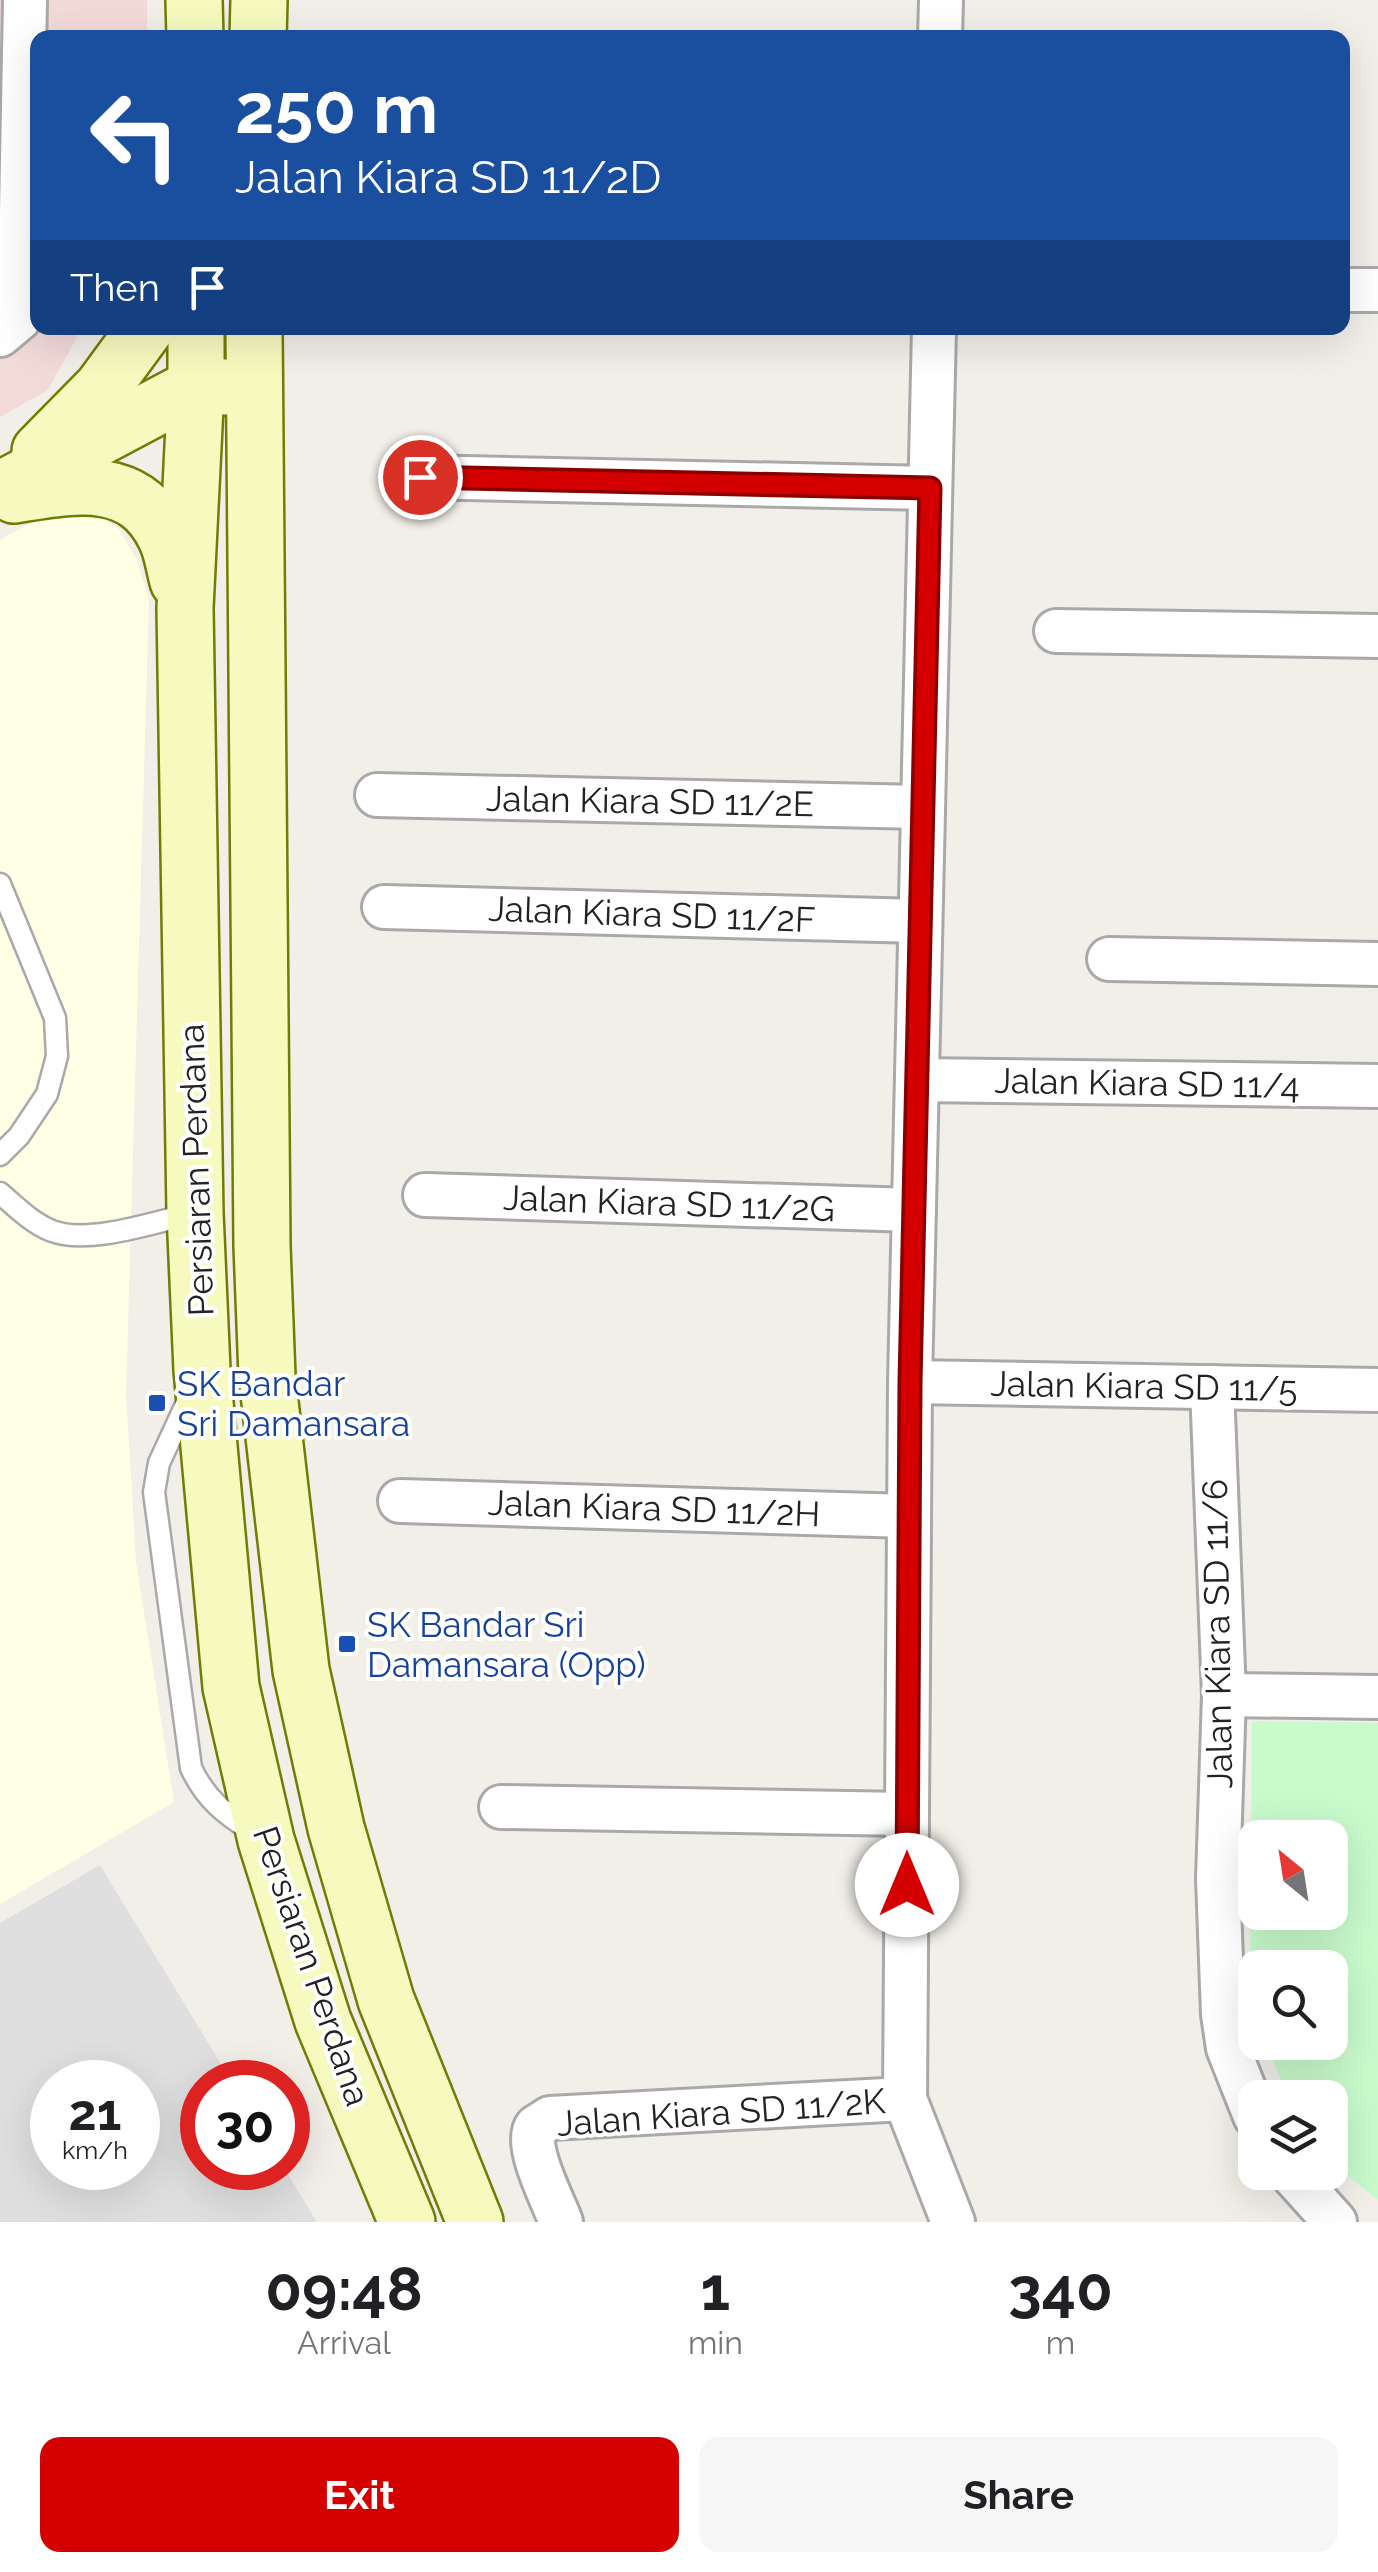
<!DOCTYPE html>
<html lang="en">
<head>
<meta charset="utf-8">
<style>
	body { margin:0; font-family:Raleway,sans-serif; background:#f6f6f6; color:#202124; height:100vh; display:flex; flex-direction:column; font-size:38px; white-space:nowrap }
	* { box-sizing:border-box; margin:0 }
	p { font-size:32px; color:#757577 }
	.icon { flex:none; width:55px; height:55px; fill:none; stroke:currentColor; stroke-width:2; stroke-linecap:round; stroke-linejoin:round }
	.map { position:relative; height:2222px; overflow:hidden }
	.sheet { display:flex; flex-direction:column; background:#fff; flex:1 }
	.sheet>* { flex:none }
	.top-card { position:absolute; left:30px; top:30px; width:1320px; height:305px; border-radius:20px; box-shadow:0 10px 40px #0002; background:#1a4fa0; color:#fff; overflow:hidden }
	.needle { width:65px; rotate:330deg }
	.controls { position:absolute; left:1238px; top:1820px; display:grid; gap:20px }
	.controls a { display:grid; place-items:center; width:110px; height:110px; border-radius:20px; background:#fff; box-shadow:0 10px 40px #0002; font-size:50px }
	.speed { position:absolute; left:30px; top:2060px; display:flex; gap:20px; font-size:50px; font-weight:700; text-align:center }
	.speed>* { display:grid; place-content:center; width:130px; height:130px; border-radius:50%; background:#fff; box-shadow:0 10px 40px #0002; line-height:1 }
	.speed small { font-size:25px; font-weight:400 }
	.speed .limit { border:15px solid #d22; background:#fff; color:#111 }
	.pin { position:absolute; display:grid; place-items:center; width:85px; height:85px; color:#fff; margin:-42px; border:5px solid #fff; border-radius:50%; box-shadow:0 2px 10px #0007 }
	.me { position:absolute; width:110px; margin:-55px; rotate:0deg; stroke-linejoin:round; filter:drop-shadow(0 0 8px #0008) }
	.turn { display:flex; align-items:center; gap:35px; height:210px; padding:0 40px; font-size:45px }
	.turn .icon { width:130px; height:130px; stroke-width:2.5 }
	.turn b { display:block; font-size:70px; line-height:85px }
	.then { display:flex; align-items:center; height:95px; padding:0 40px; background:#0003; gap:20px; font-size:38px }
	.eta { display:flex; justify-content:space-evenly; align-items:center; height:170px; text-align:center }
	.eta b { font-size:60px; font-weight:700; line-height:70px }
	.cta { display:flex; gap:20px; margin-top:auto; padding:20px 40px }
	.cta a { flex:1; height:115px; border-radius:20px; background:#d40000; color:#fff; font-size:40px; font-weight:700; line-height:115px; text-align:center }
	.cta a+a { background:#f6f6f6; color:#202124 }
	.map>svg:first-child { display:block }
</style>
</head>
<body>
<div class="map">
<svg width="1378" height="2222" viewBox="0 0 1378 2222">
	<rect width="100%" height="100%" fill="#f2efe9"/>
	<path fill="#e0dfdf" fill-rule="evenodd" d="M100,1865L232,2082H202V2168H284L317,2222H0V1923ZM52,2082H138V2168H52Z"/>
	<polygon fill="#f2dad9" points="0,0 147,0 147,37 38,38 38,328 82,328 48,390 0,417"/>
	<polygon fill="#ffffe5" points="57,507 100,512 120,531 137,560 149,599 126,1394 136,1562 174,1802 0,1904 0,540"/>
	<path fill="#c8facc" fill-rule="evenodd" d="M1252,1721L1378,1723V2200L1343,2172L1330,2156V2098L1287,2097L1267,2043L1330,2042V1968H1255V2009L1250,1994ZM1255,1838H1330V1912H1255Z"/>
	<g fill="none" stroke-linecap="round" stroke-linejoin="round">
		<defs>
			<g id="lane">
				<polyline points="0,884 55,1018 57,1056 47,1094 19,1136 0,1155"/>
				<path d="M0,1193C16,1207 32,1223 52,1231C89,1245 155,1222 194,1213"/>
				<path d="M190,1396L159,1463L154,1492L191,1768C206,1800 226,1815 255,1833"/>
			</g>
			<g id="street">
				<polyline points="940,38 941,0"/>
				<polyline points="1342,290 1378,290"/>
				<polyline points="934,328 910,1382 905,2099 953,2222"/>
				<polyline points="0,335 19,319 25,0"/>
				<polyline points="420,477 930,488"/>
				<polyline points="1056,631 1378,636"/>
				<polyline points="377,795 923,807"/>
				<polyline points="384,907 920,921"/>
				<polyline points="1109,959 1378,964"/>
				<polyline points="917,1080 1378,1086"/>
				<polyline points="425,1195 914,1210"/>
				<polyline points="910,1382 1378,1390"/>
				<polyline points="1212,1387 1224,1695 1218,1879 1223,2014 1228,2048 1255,2116"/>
				<polyline points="400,1501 909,1516"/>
				<polyline points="1224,1695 1378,1697"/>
				<polyline points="501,1807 907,1814"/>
				<polyline points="1290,2172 1335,2222"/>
				<path d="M561,2222C554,2203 523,2144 536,2127C539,2125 547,2120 550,2118L905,2099"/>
			</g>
			<g id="secondary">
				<polyline points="194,0 195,38"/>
				<polyline points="258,38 259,0"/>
				<polyline points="196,328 196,386 185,608 195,1213 202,1370 231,1687 266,1840 323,2021 407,2222"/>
				<polyline points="254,328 262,1246 267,1376 301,1670 336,1828 386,2000 475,2222"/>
				<polyline points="40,451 102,388 146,328"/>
				<polyline points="0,490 196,386 225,387"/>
				<path d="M14,495C72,486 134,472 165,536C172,549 174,567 178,581"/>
			</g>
		</defs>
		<use href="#lane" stroke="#a9a9a9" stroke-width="25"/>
		<use href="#street" stroke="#a9a9a9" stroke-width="48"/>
		<use href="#secondary" stroke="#707d05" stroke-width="60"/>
		<use href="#lane" stroke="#fff" stroke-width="20"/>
		<use href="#street" stroke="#fff" stroke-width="42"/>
		<use href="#secondary" stroke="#f7fabf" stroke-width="55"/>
	</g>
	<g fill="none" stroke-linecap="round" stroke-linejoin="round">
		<defs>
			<polyline id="route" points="420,477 930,488 910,1382 907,1885"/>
		</defs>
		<use href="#route" stroke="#8a0000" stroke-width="25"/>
		<use href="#route" stroke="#d40000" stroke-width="18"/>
	</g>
	<g fill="#1a4fb4" stroke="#fff" stroke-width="4">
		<rect x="147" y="1393" width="20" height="20" rx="5"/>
		<rect x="337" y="1634" width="20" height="20" rx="5"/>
	</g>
	<g text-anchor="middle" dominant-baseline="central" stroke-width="8" stroke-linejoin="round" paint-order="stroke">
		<g font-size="35" fill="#222" stroke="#fff">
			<text transform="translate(650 801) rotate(1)">Jalan Kiara SD 11/2E</text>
			<text transform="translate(652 914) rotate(2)">Jalan Kiara SD 11/2F</text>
			<text transform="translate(1147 1083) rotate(1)">Jalan Kiara SD 11/4</text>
			<text transform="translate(196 1170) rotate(-92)">Persiaran Perdana</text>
			<text transform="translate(669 1203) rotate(2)">Jalan Kiara SD 11/2G</text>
			<text transform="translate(1144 1386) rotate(1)">Jalan Kiara SD 11/5</text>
			<text transform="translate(654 1508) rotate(2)">Jalan Kiara SD 11/2H</text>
			<text transform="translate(1217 1634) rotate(-91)">Jalan Kiara SD 11/6</text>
			<text transform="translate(312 1966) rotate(71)">Persiaran Perdana</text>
			<text transform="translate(721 2112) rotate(-4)">Jalan Kiara SD 11/2K</text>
		</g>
		<g font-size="35" fill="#164399" stroke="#fff" text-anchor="start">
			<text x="177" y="1383">SK Bandar<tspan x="177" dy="40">Sri Damansara</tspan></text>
			<text x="367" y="1624">SK Bandar Sri<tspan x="367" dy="40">Damansara (Opp)</tspan></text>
		</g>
	</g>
</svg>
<div class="controls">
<a><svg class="needle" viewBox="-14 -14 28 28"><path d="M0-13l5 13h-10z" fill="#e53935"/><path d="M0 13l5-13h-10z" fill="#757577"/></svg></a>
<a><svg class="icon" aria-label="search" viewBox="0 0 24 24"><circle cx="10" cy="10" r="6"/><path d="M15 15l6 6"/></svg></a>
<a><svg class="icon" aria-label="layers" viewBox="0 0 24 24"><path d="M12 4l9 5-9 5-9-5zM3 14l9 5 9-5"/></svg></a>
</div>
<div class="speed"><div>21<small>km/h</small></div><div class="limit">30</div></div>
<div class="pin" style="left:420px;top:477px;background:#d93025"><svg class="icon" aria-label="arrive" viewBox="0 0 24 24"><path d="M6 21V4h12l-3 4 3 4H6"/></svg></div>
<svg class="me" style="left:907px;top:1885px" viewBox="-20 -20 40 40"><circle r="19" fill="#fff"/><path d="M0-13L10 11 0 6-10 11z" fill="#d40000"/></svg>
<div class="top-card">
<div class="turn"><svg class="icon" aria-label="left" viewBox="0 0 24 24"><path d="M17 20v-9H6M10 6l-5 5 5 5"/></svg><div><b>250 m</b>Jalan Kiara SD 11/2D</div></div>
<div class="then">Then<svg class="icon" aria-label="arrive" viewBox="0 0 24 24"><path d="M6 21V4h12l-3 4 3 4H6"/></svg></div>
</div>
</div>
<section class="sheet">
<div class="eta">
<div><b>09:48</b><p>Arrival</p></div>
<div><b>1</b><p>min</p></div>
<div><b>340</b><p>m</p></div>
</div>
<div class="cta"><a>Exit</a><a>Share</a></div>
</section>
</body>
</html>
